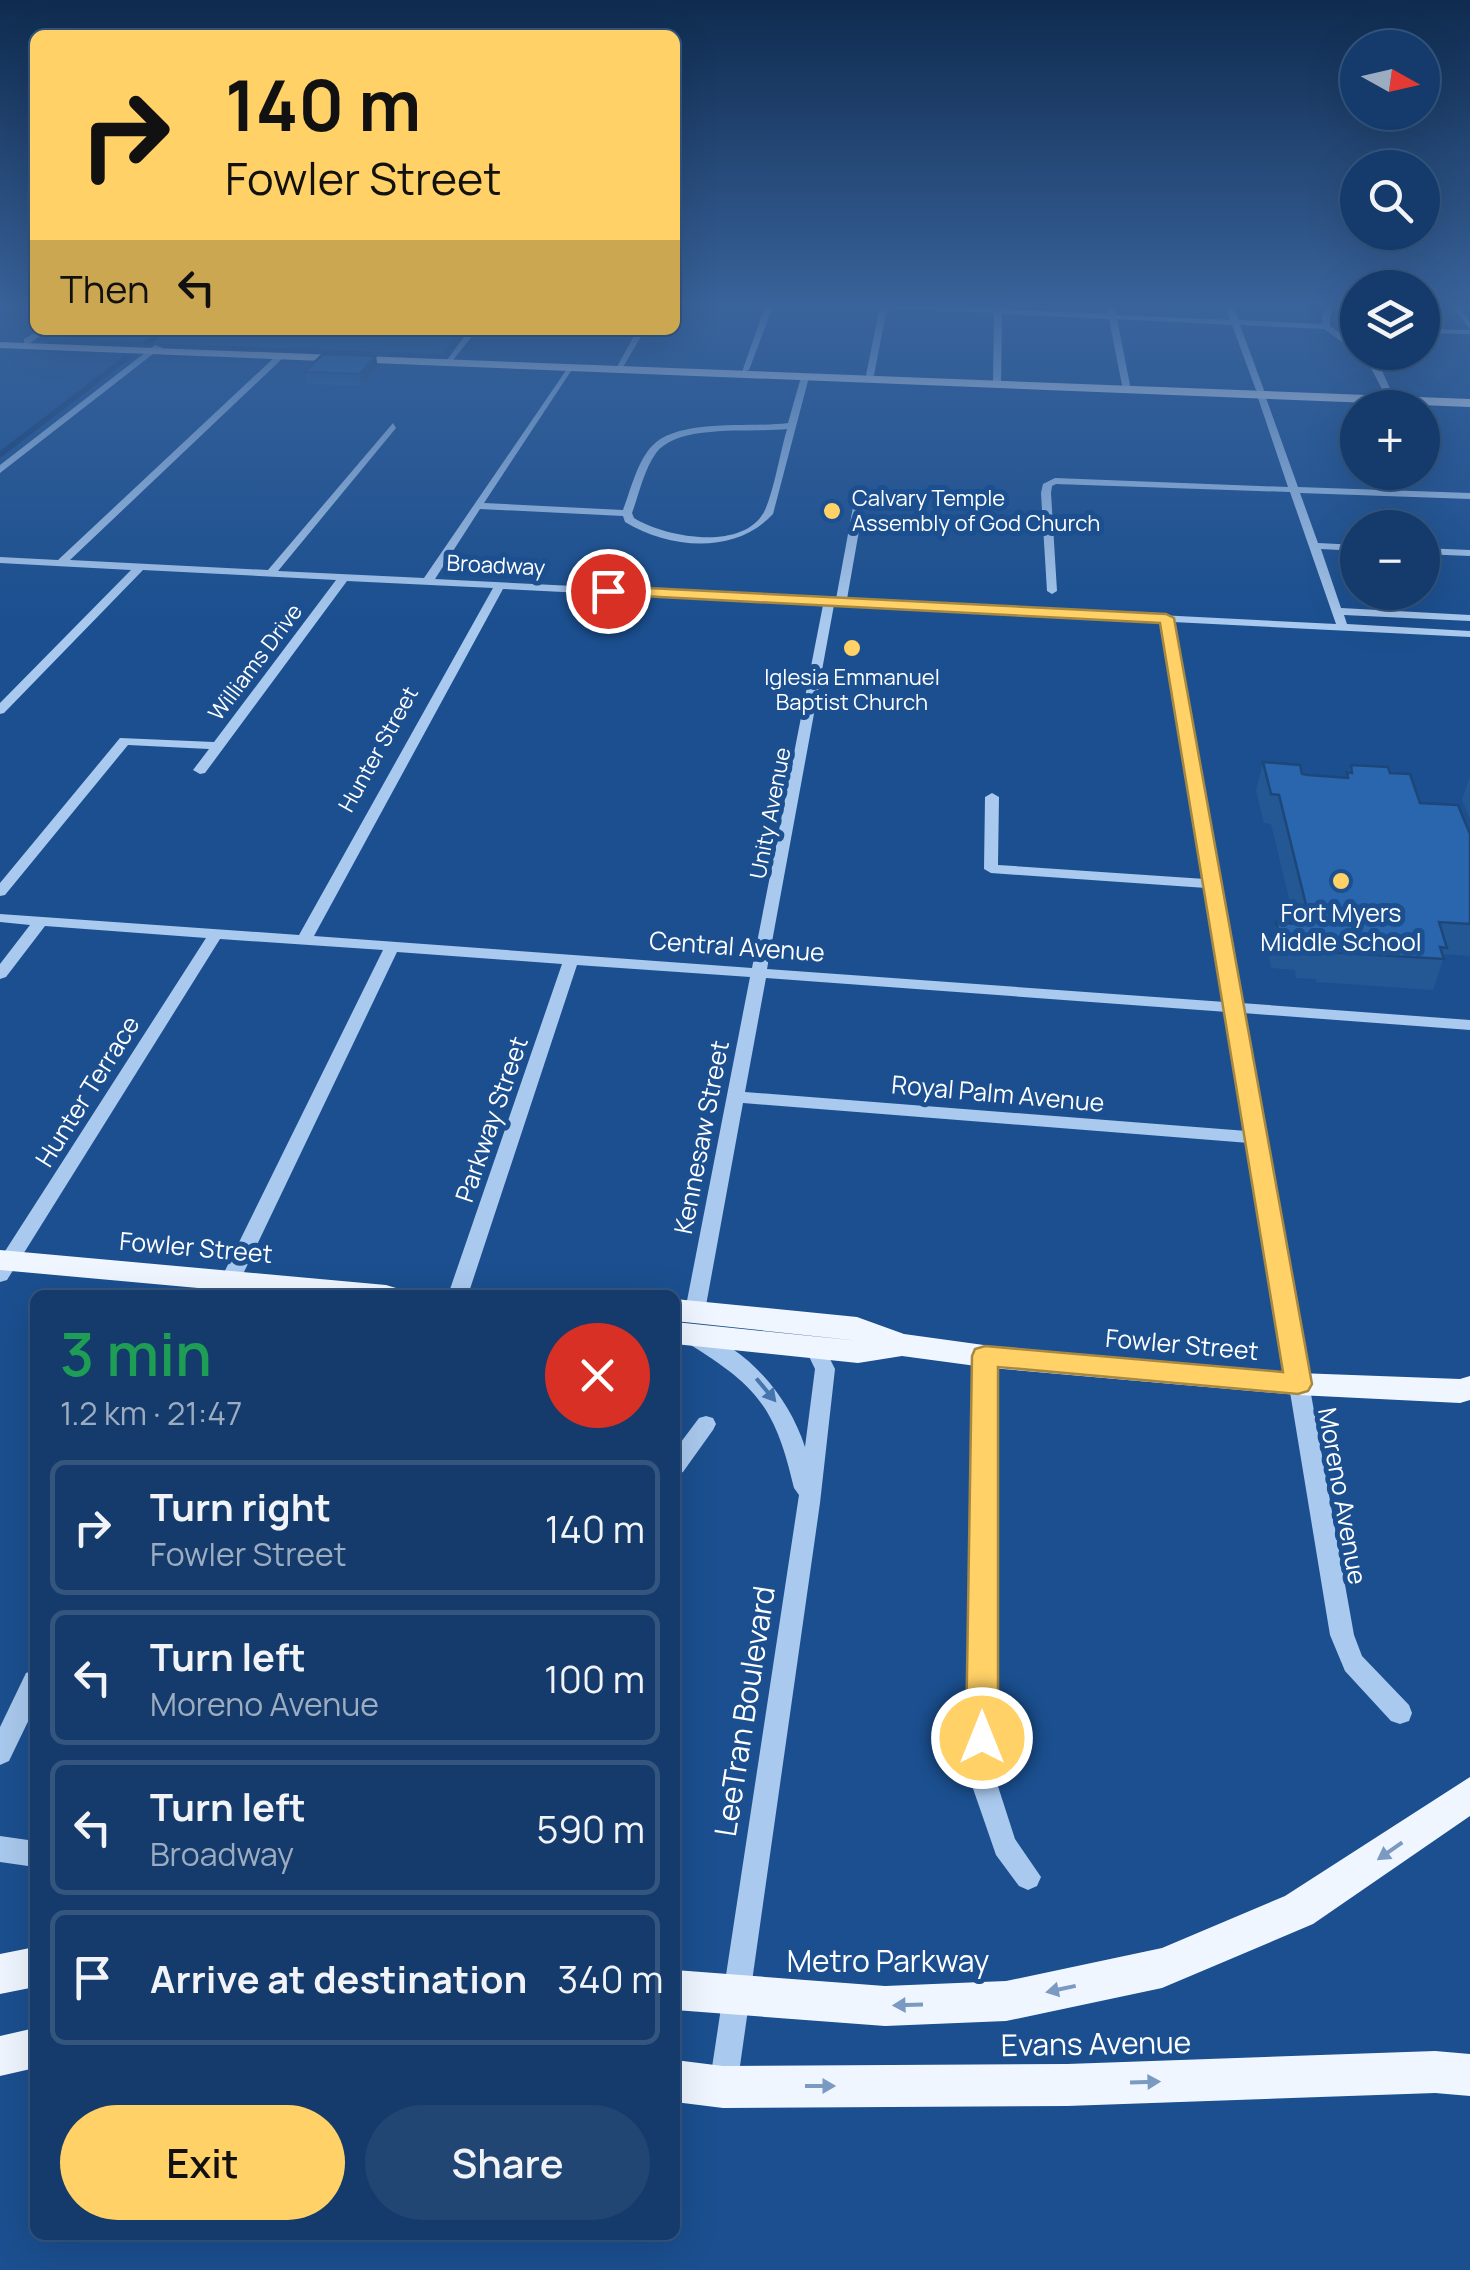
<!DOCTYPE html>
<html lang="en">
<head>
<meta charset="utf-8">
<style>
	body { margin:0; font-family:Manrope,sans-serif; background:#214673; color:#f1f3f6; height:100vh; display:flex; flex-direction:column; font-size:38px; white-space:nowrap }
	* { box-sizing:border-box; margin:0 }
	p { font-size:32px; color:#9dadc1 }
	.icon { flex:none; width:55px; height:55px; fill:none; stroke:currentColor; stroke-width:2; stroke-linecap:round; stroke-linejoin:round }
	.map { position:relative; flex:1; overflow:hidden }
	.sheet { position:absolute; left:30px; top:1290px; width:650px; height:950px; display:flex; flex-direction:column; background:#143b6b; border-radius:15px; box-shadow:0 10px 40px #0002,0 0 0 2px #33557e }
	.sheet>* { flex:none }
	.hud { position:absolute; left:30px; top:30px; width:650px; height:305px; border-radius:15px; box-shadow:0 10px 40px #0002,0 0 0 2px #33557e; background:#ffd166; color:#111; overflow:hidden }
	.needle { width:65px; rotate:98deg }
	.controls { position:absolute; left:1340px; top:30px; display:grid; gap:20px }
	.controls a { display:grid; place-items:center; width:100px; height:100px; border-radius:50%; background:#143b6b; box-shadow:0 10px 40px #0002,0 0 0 2px #33557e; font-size:50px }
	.pin { position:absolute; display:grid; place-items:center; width:85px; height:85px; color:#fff; margin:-42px; border:5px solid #fff; border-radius:50%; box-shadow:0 2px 10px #0007 }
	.me { position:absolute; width:110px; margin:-55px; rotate:0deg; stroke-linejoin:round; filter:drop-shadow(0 0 8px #0008) }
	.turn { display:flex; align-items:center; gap:35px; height:210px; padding:0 30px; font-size:45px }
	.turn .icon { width:130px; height:130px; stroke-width:2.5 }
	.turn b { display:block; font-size:70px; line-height:85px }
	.then { display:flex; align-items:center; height:95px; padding:0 30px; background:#0003; gap:20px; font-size:38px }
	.round { display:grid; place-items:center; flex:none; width:105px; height:105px; border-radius:52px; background:#214673 }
	.overview { display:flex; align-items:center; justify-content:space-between; height:170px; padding:0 30px }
	h1 { font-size:60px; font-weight:600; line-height:75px; color:#1e9e55 }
	.cta { display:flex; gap:20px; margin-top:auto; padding:20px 30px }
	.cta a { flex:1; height:115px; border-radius:60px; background:#ffd166; color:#111; font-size:40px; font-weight:600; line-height:115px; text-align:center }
	.cta a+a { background:#214673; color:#f1f3f6 }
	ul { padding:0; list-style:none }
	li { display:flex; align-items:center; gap:30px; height:135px; margin:0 20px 15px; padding:0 10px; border:5px solid #33557e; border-radius:15px }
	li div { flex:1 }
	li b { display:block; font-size:38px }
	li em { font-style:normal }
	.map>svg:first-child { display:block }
</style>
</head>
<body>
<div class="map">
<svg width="1470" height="2270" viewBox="0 0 1470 2270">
	<rect width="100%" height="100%" fill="#1b4f8f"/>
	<polygon fill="#2461a8" points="60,330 462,330 441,354 47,339"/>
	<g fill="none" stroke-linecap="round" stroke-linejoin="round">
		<g fill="#123a6d" fill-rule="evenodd">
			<polygon points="159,330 168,330 150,345 144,345 144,341"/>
			<polygon points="124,356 131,358 0,458 0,451"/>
		</g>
		<g fill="#a9c9ee" fill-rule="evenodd">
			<polygon points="765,306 773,306 749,370 742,372"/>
			<path d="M880,306L994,309V306H1002V309L1109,314L1108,306H1114L1116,315L1230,320L1225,306H1233L1238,320L1322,324V316L1328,306H1335L1330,316V326L1358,346V352C1378,352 1385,379 1393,395L1386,397L1367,360L1324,329L1240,325L1264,390L1260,393L1256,390L1232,325L1117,319L1130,385L1126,388L1122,385L1109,319L1002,314L1001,384L997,387L993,384L994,313L887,308L874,375L870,378L866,375Z"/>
			<polygon points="1344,306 1358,309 1358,314 1344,308"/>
			<polygon points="1452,306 1459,306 1470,322 1470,329"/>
			<polygon points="1422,329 1470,330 1470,334 1422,333"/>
			<polygon points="40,330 49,330 30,343 24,343 24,339"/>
			<polygon points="469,330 477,330 453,360 447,360"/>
			<polygon points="637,330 645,330 623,367 617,367"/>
			<polygon points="155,345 162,347 0,473 0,465"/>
			<path d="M278,354L285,356L70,560L268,570L393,423L396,428L278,571L424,578L569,366L573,368L484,503L623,510C631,489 637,462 652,446C678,418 752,428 788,423L801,377L805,374L809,377L773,514C735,555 670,549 625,522L623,516L480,509L435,579L836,599L853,507L872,491L877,494L863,508L847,599L1336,624L1290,492L1056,484L1052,486L1051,493L1057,591L1052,594L1047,591L1041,493L1043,484L1055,478L1288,487L1257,395L1261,392L1265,395L1298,487L1470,493V499L1300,493L1318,543L1358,545V551L1321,549L1341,608L1470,615V621L1344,615L1347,624L1470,631V637L1173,622L1241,1003L1470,1020V1030L1243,1013L1354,1635L1362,1656L1409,1705L1412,1713L1409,1721L1400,1724L1391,1721L1345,1671L1330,1635L1249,1143L743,1103L705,1311L702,1316H688L685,1311L750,977L577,965L468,1295H448L562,964L397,952L233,1295H213L383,950L220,939L7,1280L0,1282V1259L206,938L45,926L6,977L0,979V964L30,925L0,922V914L299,935L493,588L347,581L205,773L200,774L193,770L209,749L128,745L5,895L0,896V883L120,738L214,742L336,580L143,570L4,713L0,714V703L131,570L0,563V557L58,560ZM787,429C781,449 773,495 764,512C742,552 664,537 634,518L632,513C639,494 644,470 656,453C678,423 752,433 787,429ZM503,589L823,605L752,968L314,936ZM834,605L1162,622L1205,879L998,865L999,797L992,793L985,797L984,869L991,873L1206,888L1225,1002L767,969ZM766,978L1227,1012L1247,1131L745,1092Z"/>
			<polygon points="1422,548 1470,550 1470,556 1422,554"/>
			<path d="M693,1329C747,1347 788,1395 805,1447L815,1369L805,1348L808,1343L815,1340L822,1343L835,1369L820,1503L737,2087L733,2097L723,2101L713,2097L709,2087L799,1495L794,1488C775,1406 757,1386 686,1342L683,1337L686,1332Z"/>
			<polygon points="985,1348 992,1351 995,1356 995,1777 1015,1839 1041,1877 1037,1886 1028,1890 1019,1886 996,1855 969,1777 975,1356 978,1351"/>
			<polygon points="706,1416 713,1418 716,1424 713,1430 683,1472 675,1475 675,1450 699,1418"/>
			<polygon points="35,1670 35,1707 9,1761 0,1765 0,1727 26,1673"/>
			<polygon points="0,1836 35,1841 35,1867 0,1862"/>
		</g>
		<g fill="#f0f6ff" fill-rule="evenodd">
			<polygon points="0,342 1470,399 1470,407 0,348"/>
			<polygon points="0,1250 386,1285 396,1288 400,1295 274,1295 0,1270"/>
			<polygon points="675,1299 857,1317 904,1334 991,1346 1298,1373 1460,1379 1470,1376 1470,1400 1460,1403 1298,1395 991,1368 902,1356 858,1363 675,1344 675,1322 860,1341 675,1321"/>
			<polygon points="1470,1777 1470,1816 1313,1924 1162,1988 1006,2021 885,2026 675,2010 675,1970 885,1986 1006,1981 1162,1948 1285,1896"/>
			<polygon points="35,1947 35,1987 0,1994 0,1954"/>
			<polygon points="35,2028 35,2068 0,2076 0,2036"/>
			<polygon points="1435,2051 1470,2054 1470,2096 1435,2093 1067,2106 723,2108 675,2102 675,2060 723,2066 1067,2064"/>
		</g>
	</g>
	<g fill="#245895">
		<polygon points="378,367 361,386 306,384 304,372"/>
		<polygon points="1263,762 1302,774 1345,777 1351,765 1390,773 1420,803 1470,834 1470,956 1445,954 1433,990 1316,982 1316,979 1296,978 1295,970 1271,968 1268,953 1276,922 1295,923 1271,824 1264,823 1256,791"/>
		<polygon points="1470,776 1470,819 1462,800"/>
	</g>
	<polygon fill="#1d4779" points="376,356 378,367 361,386 359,374"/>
	<g fill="#2a66ad" stroke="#1d4779" stroke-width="2.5">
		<polygon points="323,354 376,356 359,374 304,372"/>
		<polygon points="1263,762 1300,765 1302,774 1308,775 1348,778 1347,772 1352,773 1351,765 1388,767 1390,773 1410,774 1420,803 1458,805 1470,834 1470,924 1439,922 1447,948 1440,947 1444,959 1325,952 1325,948 1305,947 1303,939 1280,938 1276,922 1299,924 1298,916 1309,917 1279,795 1271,794"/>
	</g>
	<defs><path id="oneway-solid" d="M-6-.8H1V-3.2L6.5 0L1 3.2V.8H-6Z" transform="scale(2.5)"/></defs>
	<use fill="#4674ac" href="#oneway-solid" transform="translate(766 1390) rotate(50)"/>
	<g fill="#7b9ac1">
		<use href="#oneway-solid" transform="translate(1390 1851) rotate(145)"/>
		<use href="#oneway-solid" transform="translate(1061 1989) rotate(168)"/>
		<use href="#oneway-solid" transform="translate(908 2005) rotate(178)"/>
		<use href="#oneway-solid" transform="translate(1145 2082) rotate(-2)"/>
		<use href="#oneway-solid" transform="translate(820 2086)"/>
	</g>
	<linearGradient id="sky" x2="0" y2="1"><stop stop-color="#0f2b4f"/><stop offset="0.49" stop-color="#39639b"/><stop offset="1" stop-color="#39639b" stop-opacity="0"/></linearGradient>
	<rect width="1470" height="624" fill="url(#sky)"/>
	<polygon fill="#ffd166" stroke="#a68842" stroke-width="2.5" points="608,586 1166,614 1174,618 1312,1384 1308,1391 1298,1394 998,1367 998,1738 994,1749 982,1753 971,1749 966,1738 972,1356 975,1349 985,1346 1283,1372 1160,623 603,594 601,591"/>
	<g fill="#ffd166" stroke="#1b4f8f" stroke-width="4">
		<circle cx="832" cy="511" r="10"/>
		<circle cx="852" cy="648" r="10"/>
		<circle cx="1341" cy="881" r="10"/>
	</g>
	<g text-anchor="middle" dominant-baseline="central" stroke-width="10" stroke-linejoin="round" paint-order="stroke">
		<g font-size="22" fill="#fff" stroke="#1b4f8f" text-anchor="start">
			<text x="852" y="498">Calvary Temple<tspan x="852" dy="25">Assembly of God Church</tspan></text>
			<text x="852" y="677" text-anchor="middle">Iglesia Emmanuel<tspan x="852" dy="25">Baptist Church</tspan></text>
		</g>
		<g font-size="22" fill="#fff" stroke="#1b4f8f">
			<text transform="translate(496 565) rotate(3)">Broadway</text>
			<text transform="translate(255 662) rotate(-53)">Williams Drive</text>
			<text transform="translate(378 749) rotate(-61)">Hunter Street</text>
			<text transform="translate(770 813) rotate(-79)">Unity Avenue</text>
		</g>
		<g font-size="25" fill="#fff" stroke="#1b4f8f">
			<text x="1341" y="912">Fort Myers<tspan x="1341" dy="29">Middle School</tspan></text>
		</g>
		<g font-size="25" fill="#fff" stroke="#1b4f8f">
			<text transform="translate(737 946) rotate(4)">Central Avenue</text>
			<text transform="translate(87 1091) rotate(-58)">Hunter Terrace</text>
			<text transform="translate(998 1093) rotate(5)">Royal Palm Avenue</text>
			<text transform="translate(491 1119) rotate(-71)">Parkway Street</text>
			<text transform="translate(701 1137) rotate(-79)">Kennesaw Street</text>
			<text transform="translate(196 1247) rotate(5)">Fowler Street</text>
			<text transform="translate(1182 1344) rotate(5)">Fowler Street</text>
			<text transform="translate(1343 1496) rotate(80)">Moreno Avenue</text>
		</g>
		<g font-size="30" fill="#fff" stroke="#1b4f8f">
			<text transform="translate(744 1711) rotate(-81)">LeeTran Boulevard</text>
			<text x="888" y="1960">Metro Parkway</text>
			<text transform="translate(1096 2043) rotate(-1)">Evans Avenue</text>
		</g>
	</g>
</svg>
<div class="controls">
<a><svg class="needle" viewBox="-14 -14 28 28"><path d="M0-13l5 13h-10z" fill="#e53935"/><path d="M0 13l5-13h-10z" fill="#9dadc1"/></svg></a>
<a><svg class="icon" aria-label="search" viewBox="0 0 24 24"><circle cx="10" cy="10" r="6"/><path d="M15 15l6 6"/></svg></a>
<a><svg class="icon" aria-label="layers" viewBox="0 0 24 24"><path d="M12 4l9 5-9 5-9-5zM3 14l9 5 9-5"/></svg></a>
<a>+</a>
<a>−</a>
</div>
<div class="pin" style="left:608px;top:591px;background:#d93025"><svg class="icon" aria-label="arrive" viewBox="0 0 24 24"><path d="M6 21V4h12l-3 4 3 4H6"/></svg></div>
<svg class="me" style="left:982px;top:1738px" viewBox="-20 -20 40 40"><circle r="17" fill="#ffd166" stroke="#fff" stroke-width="3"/><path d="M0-11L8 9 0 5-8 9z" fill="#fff"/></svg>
<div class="hud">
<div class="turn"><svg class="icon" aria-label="right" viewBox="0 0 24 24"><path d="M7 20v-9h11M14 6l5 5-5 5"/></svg><div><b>140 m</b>Fowler Street</div></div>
<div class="then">Then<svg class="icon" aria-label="left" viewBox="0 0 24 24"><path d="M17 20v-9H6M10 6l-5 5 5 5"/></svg></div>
</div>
<section class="sheet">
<div class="overview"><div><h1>3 min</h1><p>1.2 km · 21:47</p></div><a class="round" style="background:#d93025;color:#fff"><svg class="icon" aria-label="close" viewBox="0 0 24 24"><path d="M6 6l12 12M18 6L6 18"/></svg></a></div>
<ul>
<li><svg class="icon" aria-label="right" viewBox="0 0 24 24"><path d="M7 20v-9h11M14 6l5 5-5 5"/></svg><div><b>Turn right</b><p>Fowler Street</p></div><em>140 m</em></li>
<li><svg class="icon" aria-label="left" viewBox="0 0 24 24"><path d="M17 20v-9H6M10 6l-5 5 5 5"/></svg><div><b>Turn left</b><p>Moreno Avenue</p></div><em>100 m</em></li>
<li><svg class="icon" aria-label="left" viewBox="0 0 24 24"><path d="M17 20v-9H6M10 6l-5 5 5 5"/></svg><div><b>Turn left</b><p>Broadway</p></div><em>590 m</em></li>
<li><svg class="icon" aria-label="arrive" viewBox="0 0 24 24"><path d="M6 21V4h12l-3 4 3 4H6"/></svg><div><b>Arrive at destination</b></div><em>340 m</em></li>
</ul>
<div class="cta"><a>Exit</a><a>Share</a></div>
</section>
</div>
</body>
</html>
